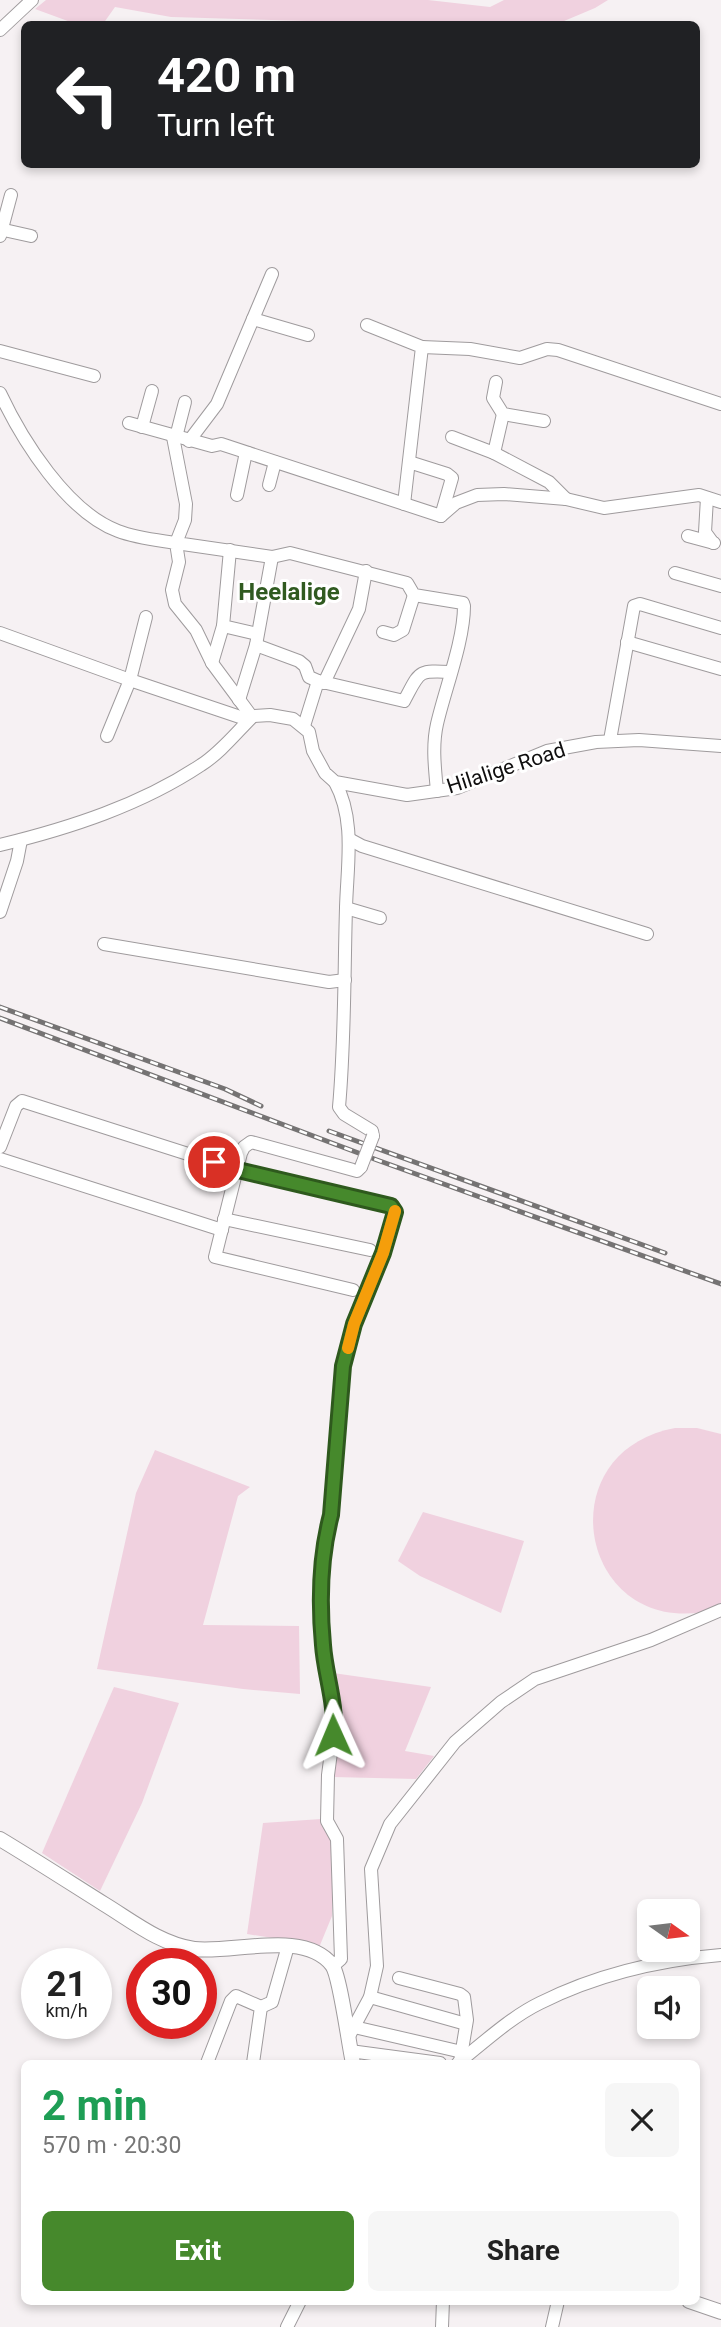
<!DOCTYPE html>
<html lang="en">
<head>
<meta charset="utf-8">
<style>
	body { margin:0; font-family:Roboto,sans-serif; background:#f6f6f6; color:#222; height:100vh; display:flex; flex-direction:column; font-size:26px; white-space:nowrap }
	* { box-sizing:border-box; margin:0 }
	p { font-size:23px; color:#767676 }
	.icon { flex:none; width:38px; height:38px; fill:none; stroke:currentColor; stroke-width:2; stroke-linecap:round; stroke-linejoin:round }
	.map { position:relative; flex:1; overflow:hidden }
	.details { position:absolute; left:21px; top:2060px; width:679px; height:245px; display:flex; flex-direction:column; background:#fff; border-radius:10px; box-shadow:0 4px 10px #0003 }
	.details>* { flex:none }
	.guide { position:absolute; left:21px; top:21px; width:679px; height:147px; border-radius:10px; box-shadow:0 4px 10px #0003; background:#202124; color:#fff; overflow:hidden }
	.needle { width:46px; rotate:104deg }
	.buttons { position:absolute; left:637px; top:1899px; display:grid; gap:14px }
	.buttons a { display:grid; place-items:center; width:63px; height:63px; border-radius:10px; background:#fff; box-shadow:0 4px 10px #0003; font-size:35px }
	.speed { position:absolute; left:21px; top:1948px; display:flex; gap:14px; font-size:35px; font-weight:700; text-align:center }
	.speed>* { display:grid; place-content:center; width:91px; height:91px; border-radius:50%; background:#fff; box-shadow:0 4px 10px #0003; line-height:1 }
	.speed small { font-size:18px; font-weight:400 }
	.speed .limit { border:10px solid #d22; background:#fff; color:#111 }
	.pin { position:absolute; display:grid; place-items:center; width:60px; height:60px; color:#fff; margin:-30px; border:4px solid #fff; border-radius:50%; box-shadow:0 2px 7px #0007 }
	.me { position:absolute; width:77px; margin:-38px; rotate:359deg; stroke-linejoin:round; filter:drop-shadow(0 0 5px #0008) }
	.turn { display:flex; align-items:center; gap:24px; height:147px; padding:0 21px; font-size:32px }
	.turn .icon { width:91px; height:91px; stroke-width:2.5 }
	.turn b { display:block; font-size:49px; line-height:60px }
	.round { display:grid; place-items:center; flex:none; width:74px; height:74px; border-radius:10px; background:#f6f6f6 }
	.overview { display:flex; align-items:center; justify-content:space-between; height:119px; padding:0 21px }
	h1 { font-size:42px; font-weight:700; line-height:52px; color:#1e9e55 }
	.button { display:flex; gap:14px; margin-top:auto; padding:14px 21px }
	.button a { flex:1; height:80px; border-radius:10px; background:#46892c; color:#fff; font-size:28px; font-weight:700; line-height:80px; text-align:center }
	.button a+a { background:#f6f6f6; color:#222 }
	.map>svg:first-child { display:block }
</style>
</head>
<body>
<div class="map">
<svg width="721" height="2327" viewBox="0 0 721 2327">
	<rect width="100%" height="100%" fill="#f6f1f3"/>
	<g fill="#f0d1df">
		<polygon points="46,0 428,0 490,7 504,0 608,0 595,8 557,24 335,24 307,21 171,17 115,7 103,24 76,24 35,9"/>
		<path d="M675,1428H697L721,1434V1608C582,1649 541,1453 675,1428Z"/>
		<polygon points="155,1450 250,1487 238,1496 203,1625 299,1626 300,1694 243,1689 97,1669 136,1493"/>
		<polygon points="423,1512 524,1541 501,1613 420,1576 398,1561"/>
		<polygon points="333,1673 431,1687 405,1751 434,1756 416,1779 333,1777"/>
		<polygon points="114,1687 179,1703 142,1803 100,1891 42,1853"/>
		<polygon points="321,1819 332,1840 332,1916 318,1950 298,1942 247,1934 263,1823"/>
	</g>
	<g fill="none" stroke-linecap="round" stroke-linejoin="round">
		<defs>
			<g id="minor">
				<polyline points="0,30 32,0"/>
				<polyline points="0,229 31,236"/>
				<polyline points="0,236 11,195"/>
				<polyline points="253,319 308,335"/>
				<polyline points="367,325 422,347 404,504"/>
				<polyline points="422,347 470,349 520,358 547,349 558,350 721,404"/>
				<polyline points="0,351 94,376"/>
				<polyline points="496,382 493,398 503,414 544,421"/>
				<path d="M0,393C22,440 67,512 118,531C136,538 157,540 176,543L179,562L172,590L175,604L196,630L212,663L252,717C236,733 220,753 201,765C141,805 70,828 0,845"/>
				<polyline points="503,414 494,453 549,482 566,499"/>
				<polyline points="129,423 212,446 221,444 441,516 456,503 477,495 504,494 566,499 604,508 699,495 721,502"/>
				<polyline points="142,427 152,391"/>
				<path d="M173,437L186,504L185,520L176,543L272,557L290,553L407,583L414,595L463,603L464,606C464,641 445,689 437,724C432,746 435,769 437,791"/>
				<polyline points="176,437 185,402"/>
				<polyline points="452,437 494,453"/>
				<polyline points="189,441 217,404 272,274"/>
				<polyline points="409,462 447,474 452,478 441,516"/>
				<polyline points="269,485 275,462"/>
				<polyline points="237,495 245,457 248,453"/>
				<polyline points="707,498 705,532 713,543"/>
				<polyline points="688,536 714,543"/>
				<polyline points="230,550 223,626 257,634"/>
				<polyline points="675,573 721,586"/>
				<polyline points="383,632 394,635 403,630 414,595"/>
				<polyline points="0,633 130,680 240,717 270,715 293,719 309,732 313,751 325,773 335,782 407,795 457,788 547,751 596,742 639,740 721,746"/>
				<polyline points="627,642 721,669"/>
				<path d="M256,645L299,661L305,666L309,677L318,681L404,701C420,672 416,670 450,672"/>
				<polyline points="212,663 223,626"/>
				<polyline points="324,683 359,609 366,571"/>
				<polyline points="239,700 256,645 272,557"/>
				<polyline points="304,726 318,681"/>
				<polyline points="107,736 130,680 146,617"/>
				<polyline points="610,740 634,606 640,604 721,628"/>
				<path d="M335,782C356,820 347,866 346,908C344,975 345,1041 339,1107L344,1114L372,1131L373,1136"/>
				<polyline points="349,839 362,846 647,934"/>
				<polyline points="346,908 380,918"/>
				<polyline points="0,912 17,861 21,840"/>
				<polyline points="104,944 329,982 345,980"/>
				<polyline points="0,1147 16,1106 22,1101 238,1170 391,1206 394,1208 395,1216 383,1253 354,1324 343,1366 331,1515 325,1536 321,1579 323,1644 336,1715 328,1775 327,1821 337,1839 341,1959 333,1966"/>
				<polyline points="0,1159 222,1230"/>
				<polyline points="224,1219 370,1250"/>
				<polyline points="353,1290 215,1257 241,1153 244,1147 251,1142 357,1171 361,1167"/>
				<polyline points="399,1978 460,1994 464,1997 467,2020 460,2062"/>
				<polyline points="370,1997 466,2024"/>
				<polyline points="261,2007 272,2002 288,1946"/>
				<polyline points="354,2027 462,2052"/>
				<polyline points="348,2038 370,1997 377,1966 371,1869 390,1824 455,1742 501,1702 535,1679 651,1640 721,1610"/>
				<polyline points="350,2051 440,2063"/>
				<polyline points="207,2063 231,2001 236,1996 261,2007 253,2063"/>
				<path d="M458,2063C483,2043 511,2017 540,2003C596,1975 660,1960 721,1955"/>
				<polyline points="287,2327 300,2301"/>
				<polyline points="442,2327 443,2301"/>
				<polyline points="552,2327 558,2301"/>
			</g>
			<g id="major">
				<path d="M0,1839C35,1860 69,1882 104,1904C132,1921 160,1944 194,1949C232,1954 304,1929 332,1965C340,1975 349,2046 353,2063"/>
				<polyline points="689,2301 721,2312"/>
			</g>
		</defs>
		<use href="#minor" stroke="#9f9b9d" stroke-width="14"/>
		<use href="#major" stroke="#9f9b9d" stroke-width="16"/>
		<use href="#minor" stroke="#fff" stroke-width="12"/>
		<use href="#major" stroke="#fff" stroke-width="14"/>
		<defs>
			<g id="rail">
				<polyline points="0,1007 225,1089 261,1106"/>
				<polyline points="0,1018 377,1160 721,1284"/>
				<polyline points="329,1131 665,1253"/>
			</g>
		</defs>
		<use href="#rail" stroke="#757373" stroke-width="5"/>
		<use href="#rail" stroke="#fff" stroke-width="2.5" stroke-dasharray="8" stroke-linecap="butt"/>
		<defs>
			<polyline id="minor-bridge" points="361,1167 373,1136"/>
		</defs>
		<use href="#minor-bridge" stroke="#9f9b9d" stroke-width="14" stroke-linecap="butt"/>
		<use href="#minor-bridge" stroke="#fff" stroke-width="12"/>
	</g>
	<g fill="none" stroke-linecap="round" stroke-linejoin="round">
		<defs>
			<path id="route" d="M214,1162L238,1170L391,1206L395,1212L383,1253L354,1324L343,1366L331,1515C320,1557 319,1602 323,1645C325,1675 337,1705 333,1735"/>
		</defs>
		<use href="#route" stroke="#2e591d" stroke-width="18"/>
		<use href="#route" stroke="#46892c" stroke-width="12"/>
		<polyline stroke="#f59e0b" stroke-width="12" points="348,1348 354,1324 383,1253 395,1211"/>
	</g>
	<g text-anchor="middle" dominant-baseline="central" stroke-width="6" stroke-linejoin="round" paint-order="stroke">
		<g font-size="21" fill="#0f0e0e" stroke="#fff">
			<text transform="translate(506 768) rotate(-18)">Hilalige Road</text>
		</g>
		<g font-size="24" font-weight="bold" fill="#305a20" stroke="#fff">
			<text x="289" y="592">Heelalige</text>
		</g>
	</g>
</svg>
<div class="buttons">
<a><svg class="needle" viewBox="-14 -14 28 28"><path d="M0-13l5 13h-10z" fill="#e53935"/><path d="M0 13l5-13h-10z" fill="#767676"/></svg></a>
<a><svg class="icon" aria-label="sound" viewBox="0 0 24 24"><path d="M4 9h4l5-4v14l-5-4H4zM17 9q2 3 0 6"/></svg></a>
</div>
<div class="speed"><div>21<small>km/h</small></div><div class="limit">30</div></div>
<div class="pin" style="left:214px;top:1162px;background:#d93025"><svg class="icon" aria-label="arrive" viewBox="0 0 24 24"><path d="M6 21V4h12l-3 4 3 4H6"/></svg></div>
<svg class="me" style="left:333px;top:1735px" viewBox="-20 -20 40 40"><path d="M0-17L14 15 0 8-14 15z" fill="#46892c" stroke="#fff" stroke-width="4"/></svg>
<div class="guide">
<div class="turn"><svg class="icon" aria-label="left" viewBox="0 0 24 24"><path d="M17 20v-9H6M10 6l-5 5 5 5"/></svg><div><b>420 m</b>Turn left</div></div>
</div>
<section class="details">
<div class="overview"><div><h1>2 min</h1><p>570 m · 20:30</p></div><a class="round"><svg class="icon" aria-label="close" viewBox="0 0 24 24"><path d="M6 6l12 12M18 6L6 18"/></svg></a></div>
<div class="button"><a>Exit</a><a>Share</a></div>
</section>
</div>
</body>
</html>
